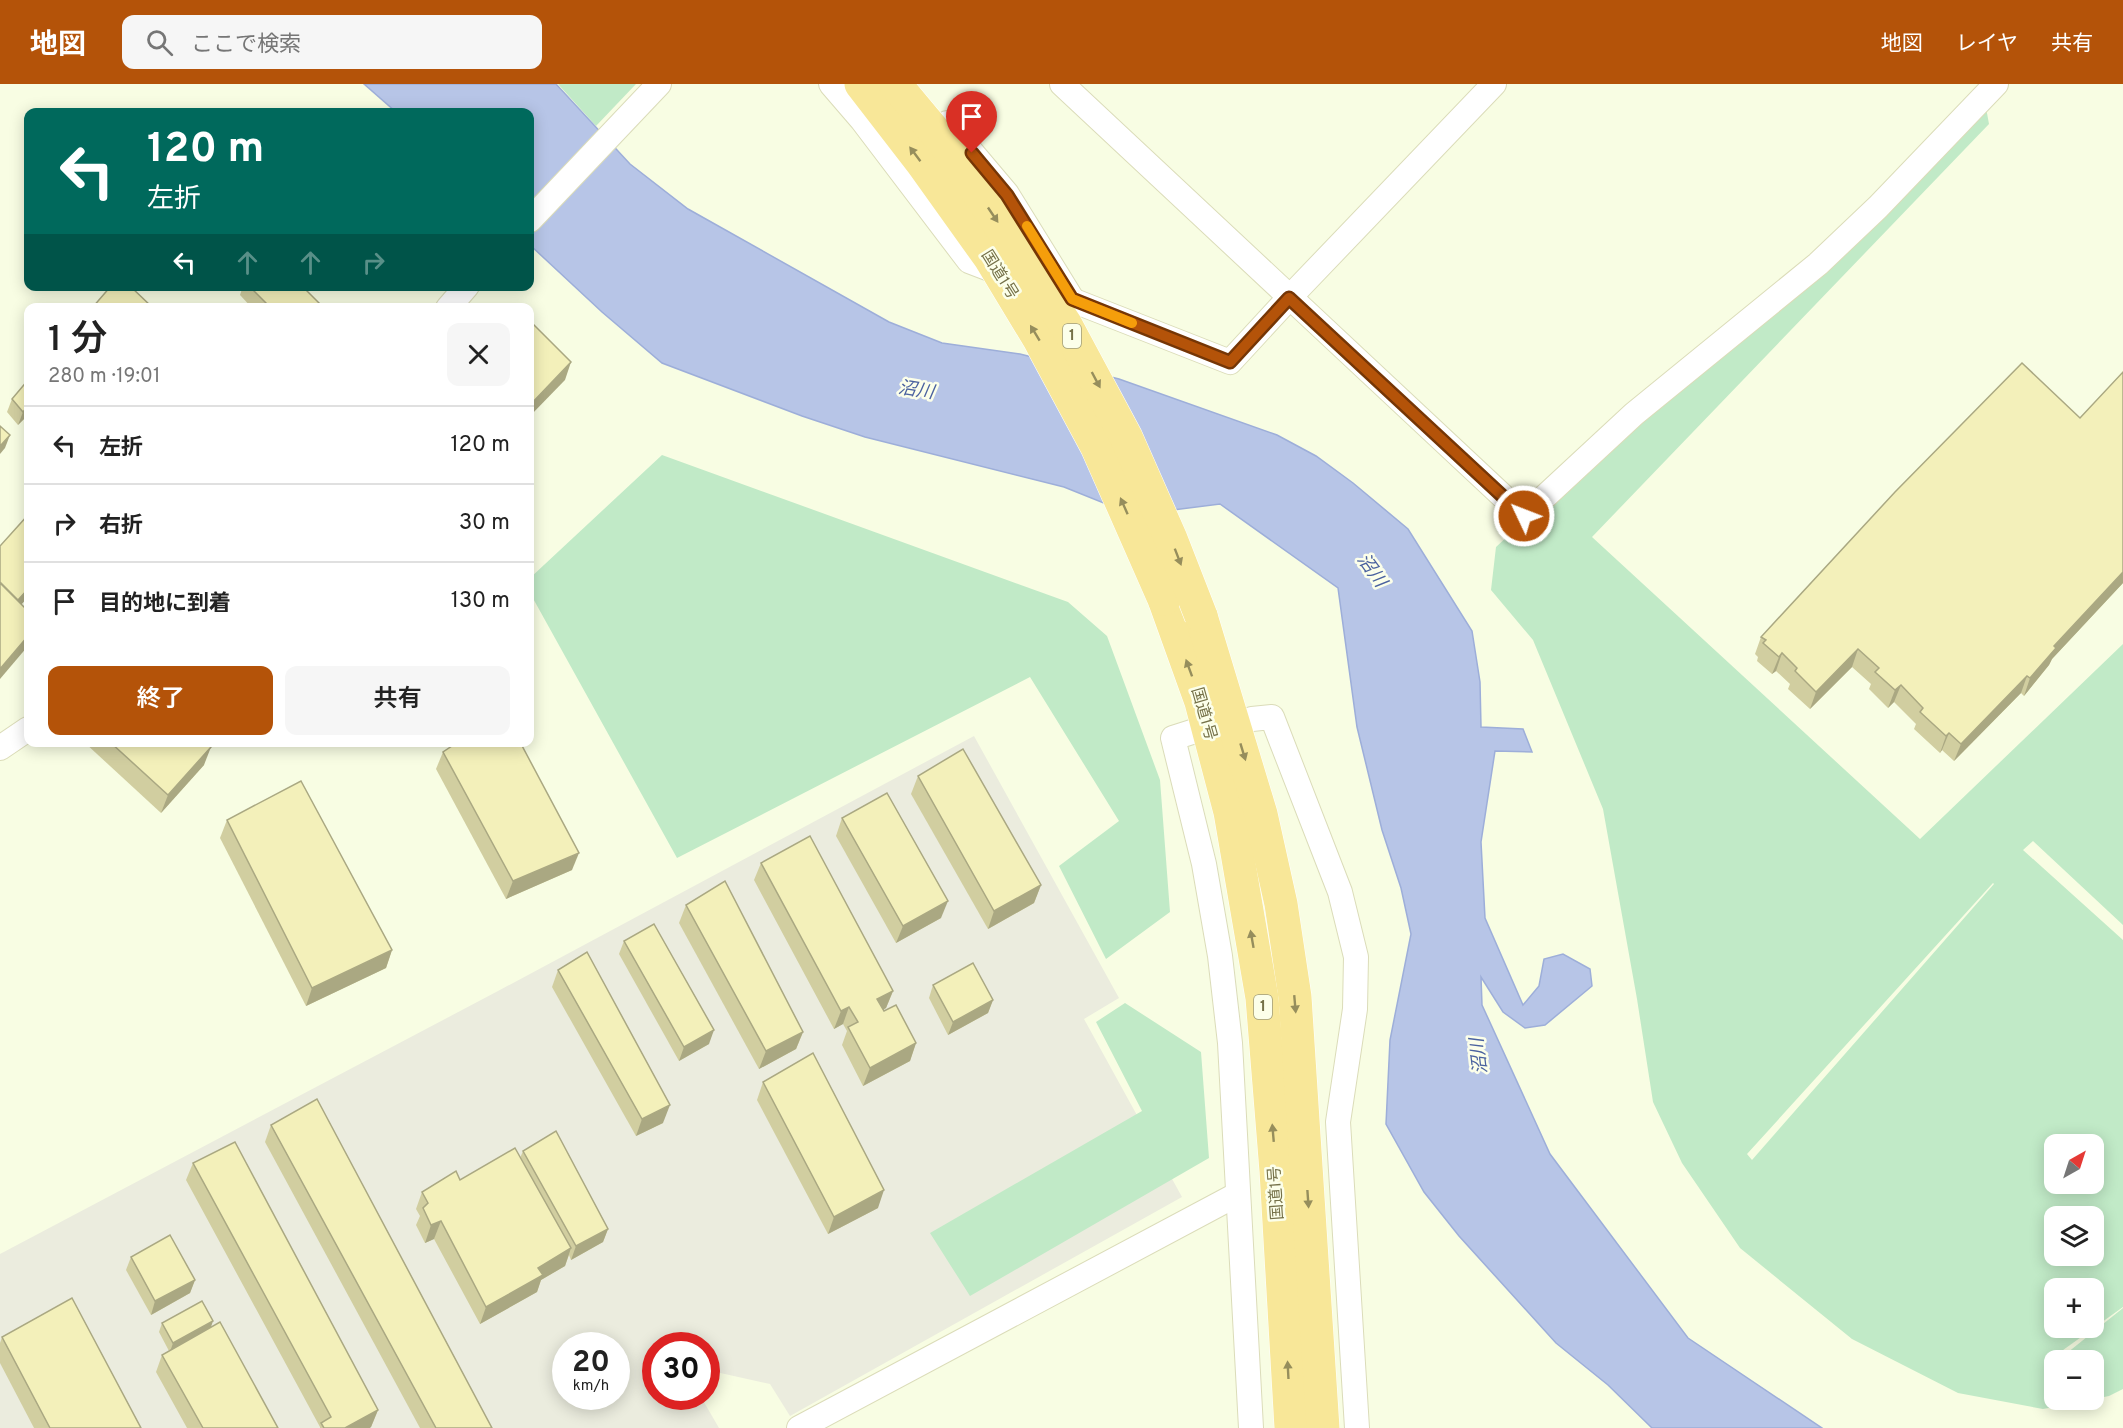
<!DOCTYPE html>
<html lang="ja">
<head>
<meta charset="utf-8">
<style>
	body { margin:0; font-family:Overpass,"Noto Sans JP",sans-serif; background:#f6f6f6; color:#222; height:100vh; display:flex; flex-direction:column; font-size:22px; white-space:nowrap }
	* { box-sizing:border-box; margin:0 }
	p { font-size:20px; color:#767676 }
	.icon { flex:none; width:33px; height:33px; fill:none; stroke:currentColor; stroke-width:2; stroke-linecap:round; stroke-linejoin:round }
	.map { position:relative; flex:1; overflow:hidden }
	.sheet { position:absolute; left:24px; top:219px; width:510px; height:444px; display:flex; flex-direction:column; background:#fff; border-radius:12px; box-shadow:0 3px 15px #0003 }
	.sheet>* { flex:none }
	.banner { position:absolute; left:24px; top:24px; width:510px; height:183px; border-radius:12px; box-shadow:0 3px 15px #0003; background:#00695c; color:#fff; overflow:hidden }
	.needle { width:39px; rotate:39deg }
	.controls { position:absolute; left:2044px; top:1050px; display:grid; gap:12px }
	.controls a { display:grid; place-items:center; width:60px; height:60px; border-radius:12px; background:#fff; box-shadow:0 3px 15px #0003; font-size:30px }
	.speed { position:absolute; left:552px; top:1248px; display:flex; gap:12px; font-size:30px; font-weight:700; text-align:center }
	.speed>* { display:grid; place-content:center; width:78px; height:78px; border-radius:50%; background:#fff; box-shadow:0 3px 15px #0003; line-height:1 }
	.speed small { font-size:15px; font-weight:400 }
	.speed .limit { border:9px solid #d22; background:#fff; color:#111 }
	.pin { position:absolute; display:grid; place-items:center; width:51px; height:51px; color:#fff; margin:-62px -26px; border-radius:50% 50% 50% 0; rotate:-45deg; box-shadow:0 0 6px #0007 }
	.pin .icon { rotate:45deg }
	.me { position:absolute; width:66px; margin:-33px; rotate:313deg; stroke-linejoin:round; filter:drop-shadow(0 0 4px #0008) }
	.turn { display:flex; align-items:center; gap:21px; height:126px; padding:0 24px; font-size:27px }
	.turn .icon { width:78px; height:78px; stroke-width:2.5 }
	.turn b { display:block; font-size:42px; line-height:51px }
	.lanes { display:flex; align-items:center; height:57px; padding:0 24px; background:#0003; justify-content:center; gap:30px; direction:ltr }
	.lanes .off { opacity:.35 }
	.round { display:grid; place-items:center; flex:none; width:63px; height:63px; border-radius:12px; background:#f6f6f6 }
	.overview { display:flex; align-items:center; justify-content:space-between; height:102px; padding:0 24px }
	h1 { font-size:36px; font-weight:600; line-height:45px }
	.action { display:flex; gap:12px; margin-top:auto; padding:12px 24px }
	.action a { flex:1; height:69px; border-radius:12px; background:#b45309; color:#fff; font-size:24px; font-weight:600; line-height:69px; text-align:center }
	.action a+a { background:#f6f6f6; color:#222 }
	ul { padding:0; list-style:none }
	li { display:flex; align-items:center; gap:18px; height:78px; padding:0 24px; border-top:2px solid #e0e0e0 }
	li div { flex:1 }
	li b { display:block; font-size:22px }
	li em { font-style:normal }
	header { display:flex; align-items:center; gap:36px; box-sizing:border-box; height:84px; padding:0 30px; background:#b45309; color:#fff }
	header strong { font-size:28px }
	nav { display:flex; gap:33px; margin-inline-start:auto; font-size:21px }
	.search { width:420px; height:54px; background:#f6f6f6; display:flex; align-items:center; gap:15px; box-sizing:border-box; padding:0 21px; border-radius:12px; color:#767676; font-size:22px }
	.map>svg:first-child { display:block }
</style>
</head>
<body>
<header>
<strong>地図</strong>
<div class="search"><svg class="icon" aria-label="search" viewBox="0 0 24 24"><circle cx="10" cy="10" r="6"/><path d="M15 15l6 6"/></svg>ここで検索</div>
<nav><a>地図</a><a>レイヤ</a><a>共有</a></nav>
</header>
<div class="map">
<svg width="2123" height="1344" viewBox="0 0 2123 1344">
	<rect width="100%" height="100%" fill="#f8fde3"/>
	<path fill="#ebecde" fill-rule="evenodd" d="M974,652L1119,914L1084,935L1182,1113L790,1332L770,1300L707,1286L706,1262H656V1312L701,1313L719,1344H0V1170L498,907ZM566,1262H616V1312H566Z"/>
	<g fill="#c1eac7" fill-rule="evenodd">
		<polygon points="558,0 636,0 596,42"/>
		<path d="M1984,13L1989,40L1592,453L1920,755L2123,560V841L2033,757L2023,766L2123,856V1223L2045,1279L2067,1269L2123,1224V1305L2109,1312L2094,1315V1276H2055V1316H2092L2043,1325L1958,1309L1852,1255L1740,1164L1682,1079L1653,1018L1637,915L1603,725L1533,556L1491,506L1496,463ZM1993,799L1994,800L1752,1076L1747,1070ZM2055,1060H2094V1100H2055ZM2055,1132H2094V1172H2055ZM2055,1204H2094V1244H2055Z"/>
		<polygon points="662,371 1068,518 1107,552 1160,696 1170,828 1106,875 1059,782 1119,737 1030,593 677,774 530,509 530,494"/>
		<polygon points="1125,919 1201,968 1209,1074 970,1212 930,1149 1142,1027 1096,938"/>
	</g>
	<polygon fill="#b7c5e7" stroke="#9daed9" stroke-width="1.5" points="364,0 556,0 630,80 688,125 889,238 942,259 1020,270 1119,295 1277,351 1316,372 1353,399 1408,445 1472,547 1480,598 1481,643 1523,645 1532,668 1495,667 1481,758 1485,834 1523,921 1539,902 1544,875 1563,870 1590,885 1592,902 1545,941 1525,944 1503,928 1481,893 1482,921 1550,1070 1688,1254 1822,1344 1652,1344 1608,1301 1556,1259 1459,1152 1424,1108 1386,1040 1390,956 1411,850 1401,804 1382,746 1357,643 1338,504 1220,420 1157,428 1151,438 1064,403 865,353 802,332 662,279 602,228 530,161 530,28 396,28"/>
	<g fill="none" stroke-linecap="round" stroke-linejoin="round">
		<defs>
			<g id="minor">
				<polyline points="831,0 862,36 969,177 1003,190"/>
				<polyline points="1062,0 1524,432 1634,330 1818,180 1878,123 1996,0"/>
				<polyline points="947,39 1007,110 1072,215"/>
				<polyline points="530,136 659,0"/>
				<polyline points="1036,202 1230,278 1289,214 1494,0"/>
				<polyline points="448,224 467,202"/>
				<polyline points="1252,635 1272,633 1340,808 1356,873 1355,925 1338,1038 1357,1344"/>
				<polyline points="1195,647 1173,654 1204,780 1220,872 1230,959 1251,1344"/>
				<polyline points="0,664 28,645"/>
				<polyline points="799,1344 1238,1110"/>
			</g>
			<g id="highway">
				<polyline points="1164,515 1201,618 1230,728 1262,914 1276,1087 1291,1344"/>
				<polyline points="1201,532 1261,730 1281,820 1295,913 1323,1344"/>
			</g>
		</defs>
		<use href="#minor" stroke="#dbdcb9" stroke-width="26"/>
		<use href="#highway" stroke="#fff" stroke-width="34"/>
		<use href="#minor" stroke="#fff" stroke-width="24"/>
		<use href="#highway" stroke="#f8e798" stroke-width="33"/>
		<defs>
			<g id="highway-bridge">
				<polyline points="861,0 922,79 990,174 1039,255 1097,363 1164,515"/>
				<polyline points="895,0 946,61 1066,241 1126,353 1171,455 1201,532"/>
			</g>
		</defs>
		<use href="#highway-bridge" stroke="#fff" stroke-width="34" stroke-linecap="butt"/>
		<use href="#highway-bridge" stroke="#f8e798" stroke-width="33"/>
	</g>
	<g fill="#d1cea0">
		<polygon points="243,202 302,202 324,224 252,224 240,211"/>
		<polygon points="2123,288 2123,499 2052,575 2049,581 2024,612 2021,609 1954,677 1942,666 1940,669 1914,645 1916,640 1894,618 1888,624 1869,605 1871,600 1852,583 1810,625 1788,605 1790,600 1776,587 1772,590 1757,577 1758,573 1755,570 1761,553 2080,334"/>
		<polygon points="12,315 28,331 18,341 7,328"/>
		<polygon points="84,658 206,658 204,681 161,729"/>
		<polygon points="443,668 572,786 506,815 436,685"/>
		<polygon points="918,692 1041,801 1034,819 988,845 911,710"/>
		<polygon points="842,734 941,834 896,859 836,752"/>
		<polygon points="227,736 392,866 386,884 306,922 220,754"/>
		<polygon points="761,779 893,907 886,924 883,926 916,959 910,977 863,1002 842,961 847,947 843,940 834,945 754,796"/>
		<polygon points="686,821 803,948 796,965 759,985 679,839"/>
		<polygon points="624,857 709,960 679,977 619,870"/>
		<polygon points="558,886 663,1039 636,1052 552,903"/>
		<polygon points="933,901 993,916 988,929 948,951 929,914"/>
		<polygon points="763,998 878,1124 828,1150 757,1016"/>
		<polygon points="271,1041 492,1344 420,1344 265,1058"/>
		<polygon points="523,1067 608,1145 603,1158 571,1176 569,1171 565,1182 541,1196 537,1208 480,1240 434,1155 425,1159 416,1141 420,1132 416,1125 422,1108 460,1096 520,1074"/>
		<polygon points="193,1079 378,1326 371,1343 320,1344 320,1343 186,1096"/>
		<polygon points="131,1173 195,1196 190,1209 151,1231 126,1186"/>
		<polygon points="162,1239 210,1243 278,1344 187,1344 156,1288 162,1271 169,1267 159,1248"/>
		<polygon points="2,1253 141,1344 34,1344 0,1279 0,1259"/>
	</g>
	<g fill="#aaa882">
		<polygon points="571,278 565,296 530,332 530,321"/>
		<polygon points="28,322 28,331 18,341 23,328"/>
		<polygon points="10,351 5,364 0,370 0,362"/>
		<polygon points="2123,488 2123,499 2052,575 2049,581 2024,612 2030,594 2054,562"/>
		<polygon points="28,505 28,513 14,529 18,516"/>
		<polygon points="28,552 28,562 0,595 0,585"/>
		<polygon points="1858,565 1852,583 1810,625 1816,608"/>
		<polygon points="1782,569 1776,587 1772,590 1779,573"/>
		<polygon points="2027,592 2021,609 1954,677 1961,660"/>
		<polygon points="1901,601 1894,618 1888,624 1895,606"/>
		<polygon points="1949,649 1942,666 1940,669 1946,652"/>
		<polygon points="211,663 204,681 161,729 168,711"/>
		<polygon points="579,769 572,786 506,815 513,797"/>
		<polygon points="1041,801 1034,819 988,845 994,827"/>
		<polygon points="948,817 941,834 896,859 903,842"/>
		<polygon points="392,866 386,884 306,922 312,904"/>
		<polygon points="893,907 886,924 871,933 877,915"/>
		<polygon points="993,916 988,929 948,951 953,938"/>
		<polygon points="849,923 843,940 834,945 841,927"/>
		<polygon points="714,946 709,960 679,977 684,963"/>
		<polygon points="803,948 796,965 759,985 766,967"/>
		<polygon points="916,959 910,977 863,1002 870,984"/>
		<polygon points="670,1021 663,1039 636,1052 642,1035"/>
		<polygon points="884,1106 878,1124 828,1150 834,1133"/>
		<polygon points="441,1137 434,1155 425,1159 431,1141"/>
		<polygon points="608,1145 603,1158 571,1176 576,1162"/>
		<polygon points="571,1164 565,1182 541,1196 537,1208 480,1240 486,1223 538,1184"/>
		<polygon points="195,1196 190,1209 151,1231 155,1217"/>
		<polygon points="213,1237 210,1246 170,1268 173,1259"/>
		<polygon points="378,1326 371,1343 370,1344 345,1344"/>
	</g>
	<g fill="#f3f0ba" stroke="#aaa882" stroke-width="1.5">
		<polygon points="111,202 130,202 153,224 92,224"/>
		<polygon points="249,202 302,202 324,224 271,224"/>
		<polygon points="530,237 571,278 530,321"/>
		<polygon points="2022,279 2080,334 2123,288 2123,488 2054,562 2056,564 2030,594 2027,592 1961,660 1949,649 1946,652 1920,628 1923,624 1901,601 1895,606 1875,588 1879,584 1858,565 1816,608 1795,587 1797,584 1782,569 1779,573 1763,559 1766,556 1761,553 1895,408"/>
		<polygon points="28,296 28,322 23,328 12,315"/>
		<polygon points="0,342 10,351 0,362"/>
		<polygon points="28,431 28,505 18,516 0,498 0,462"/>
		<polygon points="0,499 28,527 28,552 0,585"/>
		<polygon points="110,658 206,658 211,663 168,711"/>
		<polygon points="458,658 520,658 579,769 513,797 443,668"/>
		<polygon points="963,665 1041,801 994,827 918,692"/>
		<polygon points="301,697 392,866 312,904 227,736"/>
		<polygon points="887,709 948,817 903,842 842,734"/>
		<polygon points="810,752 893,907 877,915 884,927 896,921 916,959 870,984 848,943 858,938 849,923 841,927 761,779"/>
		<polygon points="725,797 803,948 766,967 686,821"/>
		<polygon points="654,840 714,946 684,963 624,857"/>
		<polygon points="587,868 670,1021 642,1035 558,886"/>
		<polygon points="973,879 993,916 953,938 933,901"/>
		<polygon points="813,969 884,1106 834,1133 763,998"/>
		<polygon points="317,1015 492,1344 436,1344 271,1041"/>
		<polygon points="556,1047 608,1145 576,1162 523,1067"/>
		<polygon points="235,1058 378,1326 345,1344 324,1344 321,1339 331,1333 193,1079"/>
		<polygon points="515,1064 571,1164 538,1184 543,1191 486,1223 441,1137 431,1141 423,1124 428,1119 422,1108 456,1087 460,1096"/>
		<polygon points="170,1151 195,1196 155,1217 131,1173"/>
		<polygon points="72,1214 141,1344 50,1344 2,1253"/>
		<polygon points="202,1217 213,1237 173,1259 162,1239"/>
		<polygon points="220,1238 278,1344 203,1344 162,1271"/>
	</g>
	<defs><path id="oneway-solid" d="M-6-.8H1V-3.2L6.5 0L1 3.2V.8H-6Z" transform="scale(1.5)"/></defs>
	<g fill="#968e5c">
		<use href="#oneway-solid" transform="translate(915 70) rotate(-127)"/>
		<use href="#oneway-solid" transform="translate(993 131) rotate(56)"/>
		<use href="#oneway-solid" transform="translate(1035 249) rotate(-121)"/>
		<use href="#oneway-solid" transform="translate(1096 296) rotate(62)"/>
		<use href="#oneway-solid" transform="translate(1124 422) rotate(-114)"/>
		<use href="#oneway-solid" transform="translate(1178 473) rotate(69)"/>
		<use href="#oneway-solid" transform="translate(1189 584) rotate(-110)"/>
		<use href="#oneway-solid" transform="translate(1243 668) rotate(73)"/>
		<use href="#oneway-solid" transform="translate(1252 855) rotate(-100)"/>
		<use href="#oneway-solid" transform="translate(1295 920) rotate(85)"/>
		<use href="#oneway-solid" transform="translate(1273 1049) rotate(-95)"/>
		<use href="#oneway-solid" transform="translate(1308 1115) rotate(86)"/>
		<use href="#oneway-solid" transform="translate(1288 1286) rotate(-93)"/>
	</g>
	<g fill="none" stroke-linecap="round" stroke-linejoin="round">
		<defs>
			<polyline id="route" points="972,69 1007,111 1072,215 1230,278 1289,214 1524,432"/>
		</defs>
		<use href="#route" stroke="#753606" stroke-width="15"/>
		<use href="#route" stroke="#b45309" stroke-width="10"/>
		<polyline stroke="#f59e0b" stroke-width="10" points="1027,142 1072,215 1132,239"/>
	</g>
	<g text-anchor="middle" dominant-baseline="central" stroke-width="5" stroke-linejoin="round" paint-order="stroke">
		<g fill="#fcffea" stroke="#9e9c79" stroke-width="1.5">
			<rect x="1063" y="240" width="18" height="24" rx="4.5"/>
			<rect x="1254" y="911" width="18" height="24" rx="4.5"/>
		</g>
		<g font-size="15" font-weight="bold" fill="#757148">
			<text x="1072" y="252">1</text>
			<text x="1263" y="923">1</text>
		</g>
		<g font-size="16" fill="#757148" stroke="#fcffea">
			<text transform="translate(999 191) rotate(58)">国道1号</text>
			<text transform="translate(1203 630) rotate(74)">国道1号</text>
			<text transform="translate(1277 1109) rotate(-94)">国道1号</text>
		</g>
		<g font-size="18" font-style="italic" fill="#4a629f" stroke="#fcffea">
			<text transform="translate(916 307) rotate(9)">沼川</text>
			<text transform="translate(1371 487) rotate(54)">沼川</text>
			<text transform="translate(1480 972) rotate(-97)">沼川</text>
		</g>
	</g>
</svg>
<div class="controls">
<a><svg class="needle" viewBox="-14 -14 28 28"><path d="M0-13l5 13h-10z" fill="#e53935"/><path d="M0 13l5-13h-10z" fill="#767676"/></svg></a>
<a><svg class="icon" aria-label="layers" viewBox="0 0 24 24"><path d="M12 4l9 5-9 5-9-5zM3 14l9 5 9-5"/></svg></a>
<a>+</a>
<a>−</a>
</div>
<div class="speed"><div>20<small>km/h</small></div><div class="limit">30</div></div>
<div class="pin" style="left:972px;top:69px;background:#d93025"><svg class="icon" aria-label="arrive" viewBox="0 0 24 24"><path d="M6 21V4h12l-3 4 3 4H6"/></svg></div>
<svg class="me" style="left:1524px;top:432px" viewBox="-20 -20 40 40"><circle r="17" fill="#b45309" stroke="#fff" stroke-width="3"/><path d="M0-11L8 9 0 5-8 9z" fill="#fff"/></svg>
<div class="banner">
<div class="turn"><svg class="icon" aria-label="left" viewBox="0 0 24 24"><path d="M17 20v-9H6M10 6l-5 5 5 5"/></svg><div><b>120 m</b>左折</div></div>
<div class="lanes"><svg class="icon" aria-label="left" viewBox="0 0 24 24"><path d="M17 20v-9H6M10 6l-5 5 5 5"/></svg><svg class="icon off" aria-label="ahead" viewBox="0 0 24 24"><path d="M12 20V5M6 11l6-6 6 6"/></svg><svg class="icon off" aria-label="ahead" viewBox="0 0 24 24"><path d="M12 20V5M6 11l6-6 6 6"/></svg><svg class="icon off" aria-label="right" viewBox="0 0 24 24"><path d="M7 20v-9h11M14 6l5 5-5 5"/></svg></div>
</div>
<section class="sheet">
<div class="overview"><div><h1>1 分</h1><p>280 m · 19:01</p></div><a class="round"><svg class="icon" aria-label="close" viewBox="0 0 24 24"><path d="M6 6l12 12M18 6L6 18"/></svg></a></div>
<ul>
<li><svg class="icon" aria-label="left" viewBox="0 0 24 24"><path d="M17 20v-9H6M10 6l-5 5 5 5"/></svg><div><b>左折</b></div><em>120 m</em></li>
<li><svg class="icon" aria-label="right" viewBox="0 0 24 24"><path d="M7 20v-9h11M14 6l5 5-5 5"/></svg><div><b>右折</b></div><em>30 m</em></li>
<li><svg class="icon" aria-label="arrive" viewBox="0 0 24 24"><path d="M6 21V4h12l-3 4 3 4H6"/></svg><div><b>目的地に到着</b></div><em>130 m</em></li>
</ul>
<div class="action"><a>終了</a><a>共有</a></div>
</section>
</div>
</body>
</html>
